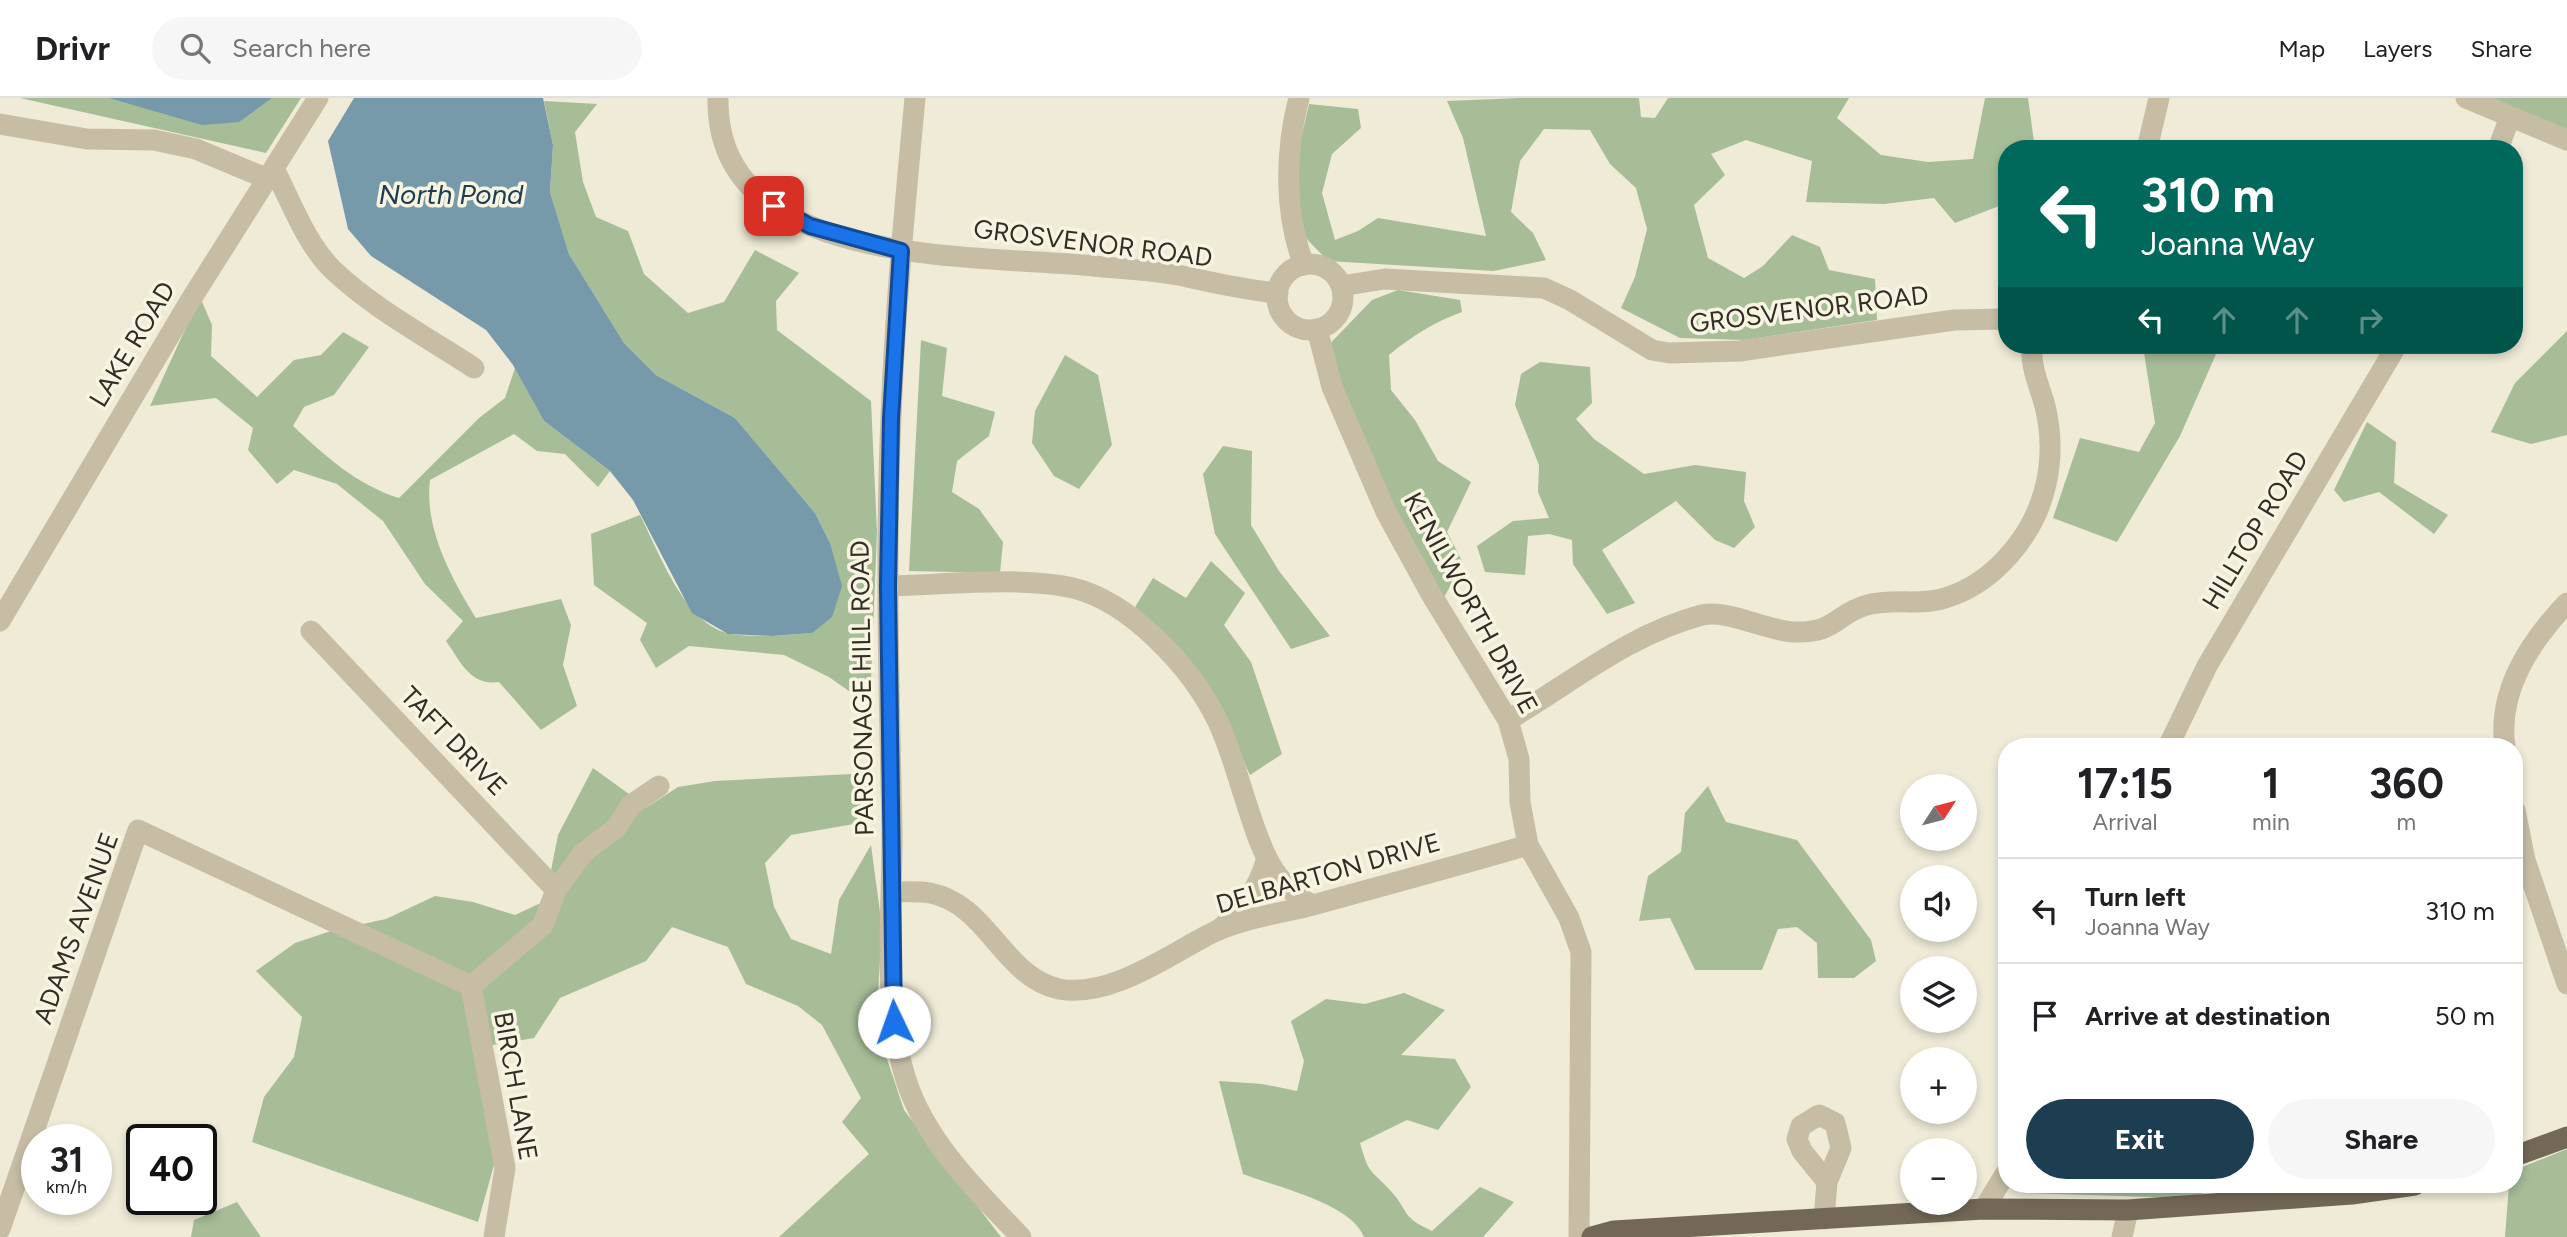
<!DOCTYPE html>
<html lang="en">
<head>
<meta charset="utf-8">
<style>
	body { margin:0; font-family:Figtree,sans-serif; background:#f6f6f6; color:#202124; height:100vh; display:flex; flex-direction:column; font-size:26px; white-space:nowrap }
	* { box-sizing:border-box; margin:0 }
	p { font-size:23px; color:#757577 }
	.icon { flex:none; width:38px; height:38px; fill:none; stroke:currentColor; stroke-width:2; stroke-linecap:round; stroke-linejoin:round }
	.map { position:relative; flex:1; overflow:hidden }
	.panel { position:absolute; left:1998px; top:640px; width:525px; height:455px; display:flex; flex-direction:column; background:#fff; border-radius:28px; box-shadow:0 4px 10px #0003 }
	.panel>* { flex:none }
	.top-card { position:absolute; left:1998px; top:42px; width:525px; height:214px; border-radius:28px; box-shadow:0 4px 10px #0003; background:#00695c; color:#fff; overflow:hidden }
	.needle { width:46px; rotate:54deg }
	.buttons { position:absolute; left:1900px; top:676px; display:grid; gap:14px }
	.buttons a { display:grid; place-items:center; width:77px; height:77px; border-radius:50%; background:#fff; box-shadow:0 4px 10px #0003; font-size:35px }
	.speed { position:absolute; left:21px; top:1026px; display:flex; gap:14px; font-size:35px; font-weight:700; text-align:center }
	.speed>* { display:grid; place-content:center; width:91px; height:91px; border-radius:50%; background:#fff; box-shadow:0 4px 10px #0003; line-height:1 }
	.speed small { font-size:18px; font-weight:400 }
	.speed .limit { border:4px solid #111; border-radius:10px; background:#fff; color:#111 }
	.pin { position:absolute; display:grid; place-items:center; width:60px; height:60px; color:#fff; margin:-30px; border-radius:14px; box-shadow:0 4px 10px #0006 }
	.me { position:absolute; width:77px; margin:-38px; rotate:357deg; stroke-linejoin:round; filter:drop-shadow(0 0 5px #0008) }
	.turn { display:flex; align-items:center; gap:24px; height:147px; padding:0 28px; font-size:32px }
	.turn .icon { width:91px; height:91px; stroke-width:2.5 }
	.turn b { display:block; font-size:49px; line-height:60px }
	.lanes { display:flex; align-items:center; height:66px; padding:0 28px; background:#0003; justify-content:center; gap:35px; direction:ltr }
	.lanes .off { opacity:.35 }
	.eta { display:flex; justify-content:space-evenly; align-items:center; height:119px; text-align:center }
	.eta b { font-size:42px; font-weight:700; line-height:49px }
	.cta { display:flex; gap:14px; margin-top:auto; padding:14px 28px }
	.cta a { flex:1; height:80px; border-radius:42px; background:#1d3e51; color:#fff; font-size:28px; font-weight:700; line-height:80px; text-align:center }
	.cta a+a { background:#f6f6f6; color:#202124 }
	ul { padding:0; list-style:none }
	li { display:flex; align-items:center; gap:21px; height:105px; padding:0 28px; border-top:2px solid #e0e0e0 }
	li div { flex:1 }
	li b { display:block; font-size:26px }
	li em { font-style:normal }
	header { display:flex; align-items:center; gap:42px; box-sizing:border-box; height:98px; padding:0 35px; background:#fff; border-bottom:2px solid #e0e0e0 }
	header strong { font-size:33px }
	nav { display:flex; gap:38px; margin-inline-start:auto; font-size:24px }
	.search { width:490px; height:63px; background:#f6f6f6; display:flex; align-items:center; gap:18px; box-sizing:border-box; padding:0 24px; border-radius:38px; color:#757577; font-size:26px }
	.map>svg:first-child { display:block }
</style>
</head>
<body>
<header>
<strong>Drivr</strong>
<div class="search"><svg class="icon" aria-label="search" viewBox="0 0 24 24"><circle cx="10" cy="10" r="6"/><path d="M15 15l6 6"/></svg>Search here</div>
<nav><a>Map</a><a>Layers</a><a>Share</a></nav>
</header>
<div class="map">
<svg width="2567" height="1139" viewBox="0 0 2567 1139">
	<rect width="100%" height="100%" fill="#efebd7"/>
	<g fill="#a6bd98">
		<polygon points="20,0 301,0 266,55"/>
		<polygon points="1519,0 1639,0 1641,19 1655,20 1668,0 1849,0 1837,20 1881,57 1928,64 1973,61 1985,0 2028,0 2035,51 2007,51 2007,105 1955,125 1934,100 1884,106 1806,104 1812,63 1746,42 1711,56 1725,77 1694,107 1708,160 1744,180 1763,168 1792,137 1820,149 1829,172 1875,181 1877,222 1744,242 1680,240 1621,210 1635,179 1647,131 1636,90 1610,66 1590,32 1544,31 1520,63 1511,114 1533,135 1546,162 1494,173 1328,163 1300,134 1296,63 1309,6 1358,11 1361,30 1332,56 1322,95 1335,142 1358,133 1378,120 1486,138 1463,40 1447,3"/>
		<polygon points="2466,0 2567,0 2567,46"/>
		<path d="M544,3L597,6L575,34L583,84L596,119L628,133L644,176L688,215L724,204L755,152L799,175L776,203L777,232L871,303L877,434L870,608L829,579L784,557L689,548L656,570L640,542L647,525L594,487L591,436L640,417C659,454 685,528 731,536C758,540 785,537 812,535L830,445L815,415L735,320L656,277L624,245L569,156L550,94L553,47Z"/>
		<path d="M1398,192L1460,202L1462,214C1434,224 1412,238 1389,257L1391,292L1415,322L1438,363L1471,384L1447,434L1463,465L1443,501L1382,385L1323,253L1372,202Z"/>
		<path d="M200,199L212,227L211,258L257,299L294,262L321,257L343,234L369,249L334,297L304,309L293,328C325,358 357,387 399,400L479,320L505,300L515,270L544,323L610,373L598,389L565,356L537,353L514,336L430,382C424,430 451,480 476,520L561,501L571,527L563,567L577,608L541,632L499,584C470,588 461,564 446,543L463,523L425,486L383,423L337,386L294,372L277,386L248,352L253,330L216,300L150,308Z"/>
		<polygon points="2567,233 2567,337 2531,346 2491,334 2515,285"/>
		<polygon points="921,242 947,250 942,298 995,314 989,338 957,363 952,394 979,411 1003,444 1000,475 909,473"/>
		<polygon points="2097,247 2220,247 2180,338 2117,444 2053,420 2080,340 2139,354 2155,325 2143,248 2096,250"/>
		<polygon points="1065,257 1098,277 1112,347 1079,391 1054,378 1032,345 1035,313"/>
		<polygon points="1540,264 1590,269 1592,305 1576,321 1594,341 1644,376 1695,367 1746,374 1744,403 1755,429 1734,450 1715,442 1676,403 1602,452 1635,505 1607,516 1573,466 1572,442 1549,436 1528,438 1525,477 1485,474 1477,448 1513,423 1549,420 1538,394 1539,367 1515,307 1521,276"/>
		<polygon points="2367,324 2396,344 2394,385 2448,417 2434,436 2379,394 2344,404 2334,392"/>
		<polygon points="1223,348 1252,353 1251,427 1279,473 1330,538 1291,551 1215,436 1203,376"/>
		<polygon points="1211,463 1245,495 1224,527 1251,564 1282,656 1250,677 1221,613 1178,549 1135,509 1153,480 1186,500"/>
		<polygon points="593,670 647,709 678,689 715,683 872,675 871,723 791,737 765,765 774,809 791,841 831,856 839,802 871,747 882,829 876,928 904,1012 1001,1139 779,1139 869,1056 842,1024 861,1000 822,927 798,908 746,886 728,849 672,829 646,863 560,900 534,940 475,950 496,1060 478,1124 252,1044 264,999 294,959 302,919 256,873 295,845 331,833 386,821 435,798 473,804 515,817 545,803 558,737"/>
		<polygon points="1708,688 1726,724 1797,742 1871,842 1876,863 1854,880 1818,880 1817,845 1797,829 1778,831 1762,872 1695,872 1670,820 1639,823 1648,778 1681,754 1685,715"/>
		<path d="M1404,895L1445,912L1401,957L1455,961L1471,989L1438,1032L1407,1022L1360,1045C1369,1076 1369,1070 1389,1091C1410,1113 1399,1118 1432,1133L1480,1089L1514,1104L1483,1139H1364C1351,1105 1276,1089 1243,1076L1219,983L1262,986L1297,993L1304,963L1291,923L1326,901L1365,906Z"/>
		<polygon points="2567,1051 2567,1139 2505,1139 2509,1087 2515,1087 2515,1072"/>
		<polygon points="2025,1087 2240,1087 2183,1100 2022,1095"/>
		<polygon points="237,1104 261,1139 191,1139 194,1122"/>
	</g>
	<g fill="#779aaa">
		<polygon points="109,0 272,0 239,24 202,27"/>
		<polygon points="354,0 543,0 553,47 550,94 569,156 624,245 656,277 735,320 815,415 830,445 842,488 832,519 812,535 772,538 728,536 692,515 633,402 610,373 544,323 513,267 486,232 371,158 348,131 328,43"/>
	</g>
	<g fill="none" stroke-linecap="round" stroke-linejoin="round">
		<g stroke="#c6bda4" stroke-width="21">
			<path d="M718,0C715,172 977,156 1094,168C1122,171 1151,172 1178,177C1212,184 1243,192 1278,195"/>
			<path d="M915,0C905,106 895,213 891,319C885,456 889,593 892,729C893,812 881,902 906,982C926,1044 977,1093 1021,1139"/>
			<path d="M1299,0C1285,53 1284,116 1304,167"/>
			<polyline points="2466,0 2567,42"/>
			<polyline points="0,26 87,41 154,42 196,51 268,81"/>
			<polyline points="2147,51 2159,0"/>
			<polyline points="2498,51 2510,19"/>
			<path d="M274,71C291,103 306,146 333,172C374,211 427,239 474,270"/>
			<circle cx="1310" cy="199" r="33"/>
			<polyline points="1341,188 1385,181 1544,190 1570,202 1652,252 1669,255 1740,253 1954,222 2007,221"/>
			<polyline points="1317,231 1332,289 1386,414 1431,496 1508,622 1519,661 1520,704 1528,747 1569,820 1581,854 1579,1139"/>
			<path d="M888,488C943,487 1020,478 1073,490C1131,504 1193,571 1218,624C1230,649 1237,677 1246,704C1260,747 1270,784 1312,807"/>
			<polyline points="0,523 190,203 318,0"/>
			<polyline points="311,533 556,792"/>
			<path d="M1508,622C1571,585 1629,536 1702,517C1728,511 1766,533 1795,534C1837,535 1835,516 1867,507C1892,500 1921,508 1945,500C1995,485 2035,436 2046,386C2052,360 2051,333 2045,308C2039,286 2030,269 2032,247"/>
			<polyline points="2168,649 2207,568 2397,247"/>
			<path d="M2505,649C2497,593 2530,544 2567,505"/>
			<polyline points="2515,712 2525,762 2567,886"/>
			<path d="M893,794C905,794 918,793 930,795C988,806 1003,879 1059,891C1112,901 1172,854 1216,833C1246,820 1282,815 1313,807C1385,787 1457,768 1528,747"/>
			<path d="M1221,830C1244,810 1257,792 1266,763"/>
			<polyline points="471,888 543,827 556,792 583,755 616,730 631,707 659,688"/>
			<polyline points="471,888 505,1070 494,1139"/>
			<polyline points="1984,1111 2007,1073"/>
			<polyline points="1824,1121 1827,1084 1841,1050 1835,1025 1819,1017 1801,1028 1797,1041 1802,1053 1827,1084"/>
			<polyline points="0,1131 138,732 471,888"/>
			<polyline points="2122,1139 2128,1112"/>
		</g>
		<g stroke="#736857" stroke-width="21">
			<polyline points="2515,1058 2567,1039"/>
			<polyline points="1592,1139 1614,1133 1984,1111 2128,1112 2352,1096 2415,1087"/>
		</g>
	</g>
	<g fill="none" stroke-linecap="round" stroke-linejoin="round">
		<defs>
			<polyline id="route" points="774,108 810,128 901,153 891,321 888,488 894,924"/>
		</defs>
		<use href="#route" stroke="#114b97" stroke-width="18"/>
		<use href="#route" stroke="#1a73e8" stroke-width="12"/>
	</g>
	<g text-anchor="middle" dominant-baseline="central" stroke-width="7" stroke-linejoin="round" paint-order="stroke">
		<g font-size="26" fill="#322d25" stroke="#f7f4e2">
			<text transform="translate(1093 145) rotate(7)">GROSVENOR ROAD</text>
			<text transform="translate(1809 211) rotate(-7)">GROSVENOR ROAD</text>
			<text transform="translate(132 246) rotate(-59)">LAKE ROAD</text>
			<text transform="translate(2255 432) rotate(-59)">HILLTOP ROAD</text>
			<text transform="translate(1471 505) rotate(61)">KENILWORTH DRIVE</text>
			<text transform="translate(862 590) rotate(-91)">PARSONAGE HILL ROAD</text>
			<text transform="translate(454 643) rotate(46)">TAFT DRIVE</text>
			<text transform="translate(1328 775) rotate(-16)">DELBARTON DRIVE</text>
			<text transform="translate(76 830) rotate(-70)">ADAMS AVENUE</text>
			<text transform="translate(516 988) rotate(80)">BIRCH LANE</text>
		</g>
		<g font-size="28" font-style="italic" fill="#1d3e51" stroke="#f7f4e2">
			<text x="451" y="96">North Pond</text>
		</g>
	</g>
</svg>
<div class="buttons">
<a><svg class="needle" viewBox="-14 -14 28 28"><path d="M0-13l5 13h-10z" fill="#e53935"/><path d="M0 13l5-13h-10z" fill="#757577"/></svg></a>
<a><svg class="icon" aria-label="sound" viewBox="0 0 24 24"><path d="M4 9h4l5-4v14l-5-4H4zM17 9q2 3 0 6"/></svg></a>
<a><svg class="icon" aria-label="layers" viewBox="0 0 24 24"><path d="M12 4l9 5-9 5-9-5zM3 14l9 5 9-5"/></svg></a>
<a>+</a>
<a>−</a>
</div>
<div class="speed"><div>31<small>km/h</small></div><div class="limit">40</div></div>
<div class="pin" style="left:774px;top:108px;background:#d93025"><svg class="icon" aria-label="arrive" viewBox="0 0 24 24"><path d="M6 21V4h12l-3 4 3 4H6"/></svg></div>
<svg class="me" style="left:894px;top:924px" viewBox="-20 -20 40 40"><circle r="19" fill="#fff"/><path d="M0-13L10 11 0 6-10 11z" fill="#1a73e8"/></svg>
<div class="top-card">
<div class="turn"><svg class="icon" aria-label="left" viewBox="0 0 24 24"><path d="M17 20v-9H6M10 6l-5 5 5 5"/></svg><div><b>310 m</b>Joanna Way</div></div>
<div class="lanes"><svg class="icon" aria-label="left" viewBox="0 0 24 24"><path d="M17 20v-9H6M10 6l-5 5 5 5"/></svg><svg class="icon off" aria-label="ahead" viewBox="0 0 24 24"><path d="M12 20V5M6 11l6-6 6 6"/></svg><svg class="icon off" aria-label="ahead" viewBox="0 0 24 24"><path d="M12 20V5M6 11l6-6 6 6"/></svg><svg class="icon off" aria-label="right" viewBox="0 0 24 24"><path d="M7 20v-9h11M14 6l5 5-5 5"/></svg></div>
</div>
<section class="panel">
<div class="eta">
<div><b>17:15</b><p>Arrival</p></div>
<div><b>1</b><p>min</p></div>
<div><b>360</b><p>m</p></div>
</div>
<ul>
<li><svg class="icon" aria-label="left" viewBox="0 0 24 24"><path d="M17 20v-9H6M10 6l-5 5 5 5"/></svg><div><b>Turn left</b><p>Joanna Way</p></div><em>310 m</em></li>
<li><svg class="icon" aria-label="arrive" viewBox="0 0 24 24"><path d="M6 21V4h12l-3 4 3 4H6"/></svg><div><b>Arrive at destination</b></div><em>50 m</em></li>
</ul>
<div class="cta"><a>Exit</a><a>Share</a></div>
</section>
</div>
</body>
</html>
